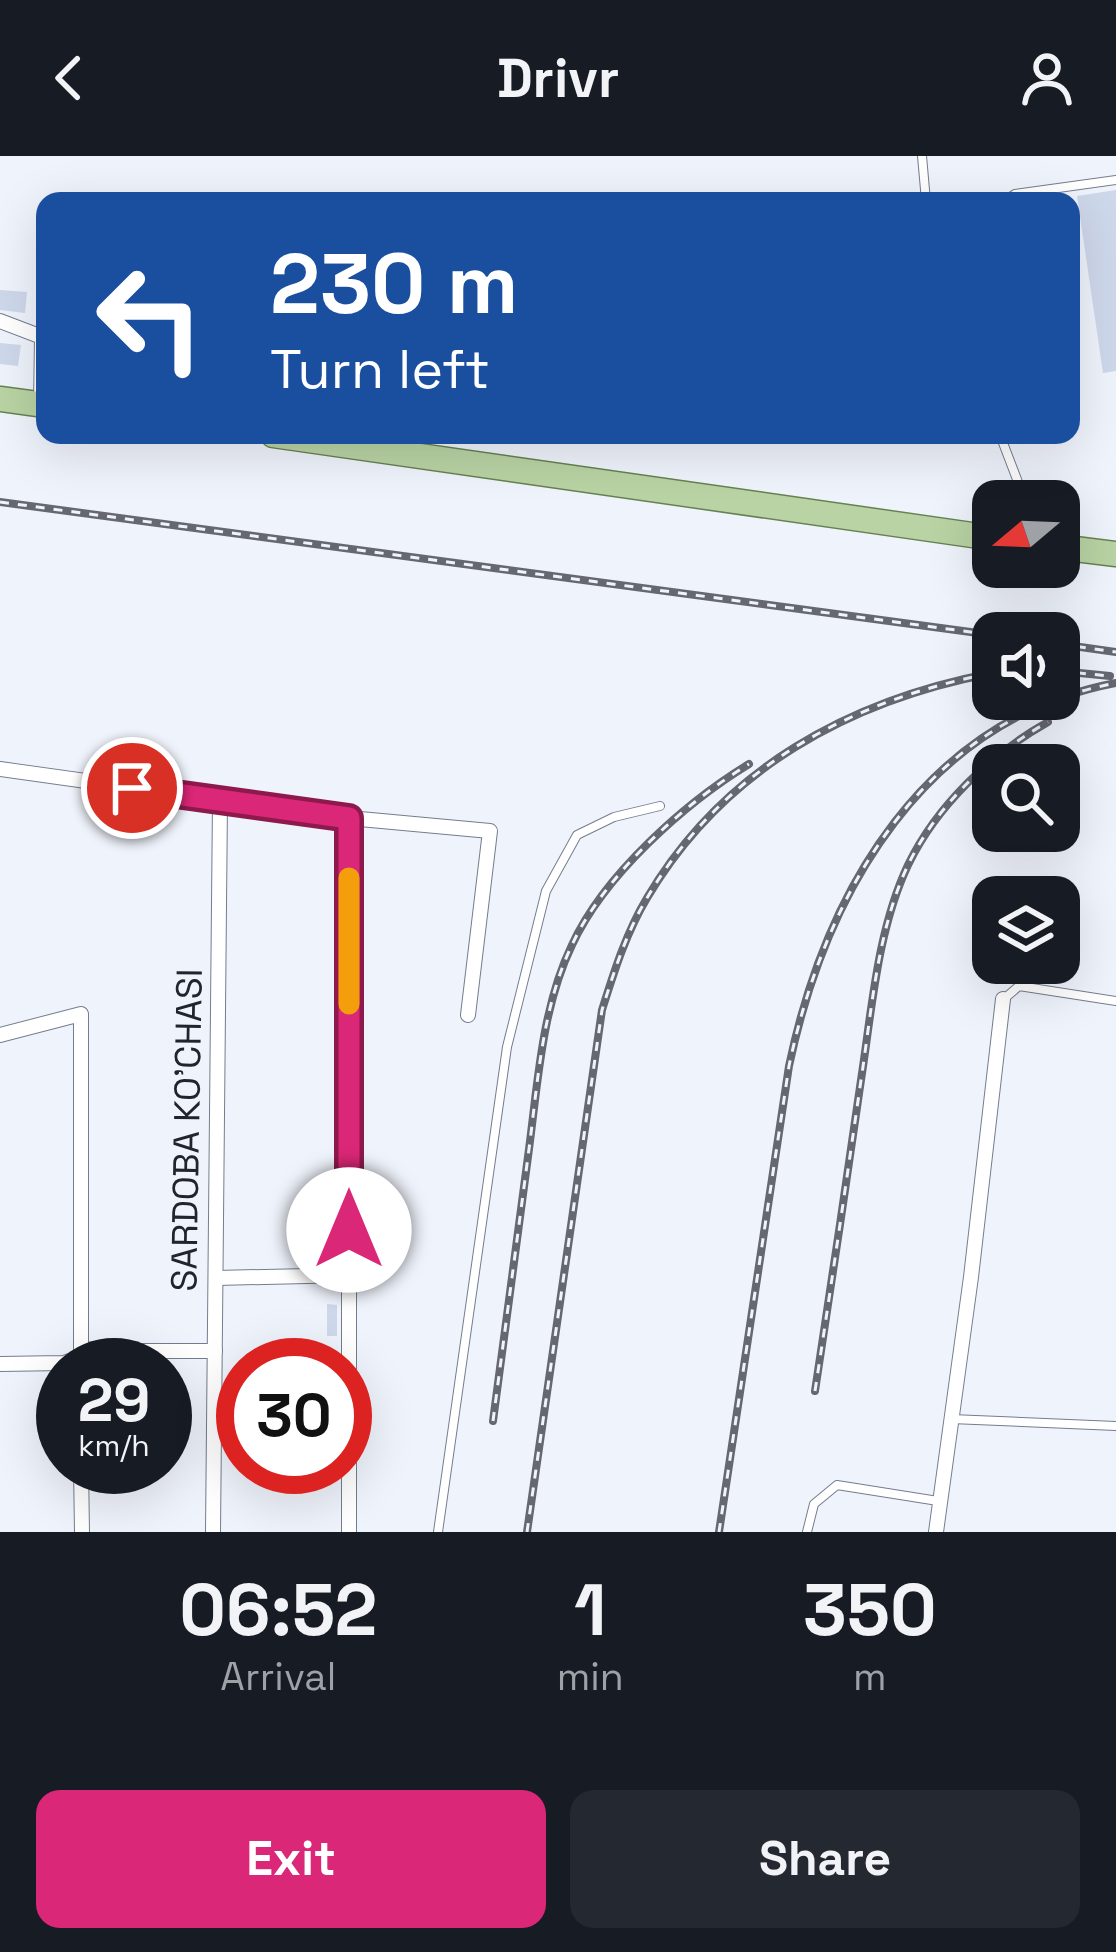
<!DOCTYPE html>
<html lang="en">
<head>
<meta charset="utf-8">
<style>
	body { margin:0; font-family:"Space Grotesk",sans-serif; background:#242831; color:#f1f3f6; height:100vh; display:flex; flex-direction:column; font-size:45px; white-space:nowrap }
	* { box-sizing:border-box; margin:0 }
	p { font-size:39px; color:#9ea1a6 }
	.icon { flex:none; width:66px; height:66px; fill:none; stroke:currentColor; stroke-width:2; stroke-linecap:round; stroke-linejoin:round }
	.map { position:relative; height:1376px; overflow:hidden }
	.details { display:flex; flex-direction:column; background:#171b24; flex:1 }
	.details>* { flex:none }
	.hud { position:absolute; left:36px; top:36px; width:1044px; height:252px; border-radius:24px; box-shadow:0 12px 48px #0002; background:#1a4fa0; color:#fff; overflow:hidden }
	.needle { width:78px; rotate:251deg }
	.tools { position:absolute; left:972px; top:324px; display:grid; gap:24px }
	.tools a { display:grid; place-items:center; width:108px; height:108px; border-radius:24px; background:#171b24; box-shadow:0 12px 48px #0002; font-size:60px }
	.speed { position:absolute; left:36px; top:1182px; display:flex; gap:24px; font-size:60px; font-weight:700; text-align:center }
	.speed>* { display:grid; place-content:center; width:156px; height:156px; border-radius:50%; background:#171b24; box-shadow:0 12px 48px #0002; line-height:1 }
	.speed small { font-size:30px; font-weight:400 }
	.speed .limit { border:18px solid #d22; background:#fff; color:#111 }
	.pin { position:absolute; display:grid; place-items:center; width:102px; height:102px; color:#fff; margin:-51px; border:6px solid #fff; border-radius:50%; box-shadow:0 3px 12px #0007 }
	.me { position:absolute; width:132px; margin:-66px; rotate:0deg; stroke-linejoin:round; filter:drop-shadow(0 0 9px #0008) }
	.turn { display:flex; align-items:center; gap:42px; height:252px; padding:0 36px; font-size:54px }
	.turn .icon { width:156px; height:156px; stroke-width:2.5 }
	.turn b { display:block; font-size:84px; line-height:102px }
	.eta { display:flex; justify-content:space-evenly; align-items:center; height:204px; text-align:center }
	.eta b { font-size:72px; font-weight:700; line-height:84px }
	.cta { display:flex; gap:24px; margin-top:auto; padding:24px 36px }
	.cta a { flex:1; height:138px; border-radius:24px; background:#db2777; color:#fff; font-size:48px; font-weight:700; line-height:138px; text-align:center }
	.cta a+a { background:#242831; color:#f1f3f6 }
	header { display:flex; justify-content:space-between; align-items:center; height:156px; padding:0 36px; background:#171b24; font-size:54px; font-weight:700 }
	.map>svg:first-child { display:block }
</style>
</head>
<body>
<header><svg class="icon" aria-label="back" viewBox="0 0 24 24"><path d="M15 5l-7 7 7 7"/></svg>Drivr<svg class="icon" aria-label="person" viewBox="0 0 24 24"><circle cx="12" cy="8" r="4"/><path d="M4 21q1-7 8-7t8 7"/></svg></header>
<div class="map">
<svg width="1116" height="1376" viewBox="0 0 1116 1376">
	<rect width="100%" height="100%" fill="#eff3fb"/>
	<g fill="#ced8eb">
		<polygon points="1116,34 1116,215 1103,217 1077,40"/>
		<polygon points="0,134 27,136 25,157 0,154"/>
		<polygon points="0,187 21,189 18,210 0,208"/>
		<polygon points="327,1148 337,1149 337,1180 327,1180"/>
	</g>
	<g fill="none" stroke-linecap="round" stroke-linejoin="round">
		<defs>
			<g id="lane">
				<polyline points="922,0 926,45"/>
				<polyline points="1004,45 1015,38 1116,24"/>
				<polyline points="1000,279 1018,326 1020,345"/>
				<polyline points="1005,842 1019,830 1116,845"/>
				<polyline points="951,1263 1116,1270"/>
				<polyline points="438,1376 507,891 546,735 577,679 614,661 660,650"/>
				<polyline points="807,1376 814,1348 837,1329 938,1345"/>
			</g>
			<g id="street">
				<polyline points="0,165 42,181 41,249"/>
				<polyline points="0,613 349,662 490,675 468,859"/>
				<polyline points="0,879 81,858 81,1209"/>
				<polyline points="216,1122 349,1119"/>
				<polyline points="0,1208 64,1207 96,1195 215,1195"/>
				<polyline points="81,1311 82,1376"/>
				<polyline points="213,1376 220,645"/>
				<polyline points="349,1376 349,662"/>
				<polyline points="936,1376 971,1121 1003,843"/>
			</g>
			<g id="primary">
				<polyline points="0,243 45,249"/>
				<polyline points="273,279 993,382"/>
				<polyline points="1059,391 1116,398"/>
			</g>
		</defs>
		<use href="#lane" stroke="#747d8f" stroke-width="10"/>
		<use href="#street" stroke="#747d8f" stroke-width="16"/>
		<use href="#primary" stroke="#658252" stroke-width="27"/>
		<use href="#lane" stroke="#fff" stroke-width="8"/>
		<use href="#street" stroke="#fff" stroke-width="14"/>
		<use href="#primary" stroke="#b9d3a4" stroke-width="24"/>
		<defs>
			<g id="rail">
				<polyline points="0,346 993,479"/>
				<polyline points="1059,488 1116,496"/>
				<polyline points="1059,515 1110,520"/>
				<path d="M815,1235C831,1131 846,1028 861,924C872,853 877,775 908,709C937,649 991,598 1048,566"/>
				<path d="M493,1265C505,1174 517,1084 529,993C538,925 542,851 572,789C604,719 685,647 749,608"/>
				<path d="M527,1376L602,854C614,816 626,777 647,742C723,613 850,544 993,517"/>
				<path d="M719,1376L789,910C826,734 925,563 1116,527"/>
			</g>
		</defs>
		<use href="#rail" stroke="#656870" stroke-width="8"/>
		<use href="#rail" stroke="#eff3fb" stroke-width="3" stroke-dasharray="9" stroke-linecap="butt"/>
	</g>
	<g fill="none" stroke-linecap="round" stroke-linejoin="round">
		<defs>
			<polyline id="route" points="132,632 349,662 349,1074"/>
		</defs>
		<use href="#route" stroke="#8e194d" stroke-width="30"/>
		<use href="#route" stroke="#db2777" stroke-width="21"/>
		<polyline stroke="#f59e0b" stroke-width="21" points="349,722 349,848"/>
	</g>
	<g text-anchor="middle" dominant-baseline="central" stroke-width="12" stroke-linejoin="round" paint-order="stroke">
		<g font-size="36" fill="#21242c" stroke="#eff3fb">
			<text transform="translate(187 974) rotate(-89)">SARDOBA KO'CHASI</text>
		</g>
	</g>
</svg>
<div class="tools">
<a><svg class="needle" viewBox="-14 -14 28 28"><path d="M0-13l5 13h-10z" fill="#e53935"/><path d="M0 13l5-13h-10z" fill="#9ea1a6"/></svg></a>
<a><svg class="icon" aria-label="sound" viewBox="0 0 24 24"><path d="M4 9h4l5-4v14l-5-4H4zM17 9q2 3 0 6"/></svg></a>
<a><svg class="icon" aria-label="search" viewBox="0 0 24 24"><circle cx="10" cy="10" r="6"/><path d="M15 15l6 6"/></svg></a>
<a><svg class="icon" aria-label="layers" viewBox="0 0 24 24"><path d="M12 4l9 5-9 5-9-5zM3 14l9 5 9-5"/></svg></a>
</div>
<div class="speed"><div>29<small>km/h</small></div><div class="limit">30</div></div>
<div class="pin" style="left:132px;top:632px;background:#d93025"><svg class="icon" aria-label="arrive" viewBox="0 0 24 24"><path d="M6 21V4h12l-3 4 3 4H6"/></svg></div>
<svg class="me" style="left:349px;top:1074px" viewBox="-20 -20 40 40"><circle r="19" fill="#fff"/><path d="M0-13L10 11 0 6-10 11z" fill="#db2777"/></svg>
<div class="hud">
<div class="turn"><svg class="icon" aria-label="left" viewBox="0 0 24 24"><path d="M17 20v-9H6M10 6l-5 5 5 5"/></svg><div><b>230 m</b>Turn left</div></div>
</div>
</div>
<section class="details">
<div class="eta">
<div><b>06:52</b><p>Arrival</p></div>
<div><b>1</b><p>min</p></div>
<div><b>350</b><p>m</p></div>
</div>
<div class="cta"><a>Exit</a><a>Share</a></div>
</section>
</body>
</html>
